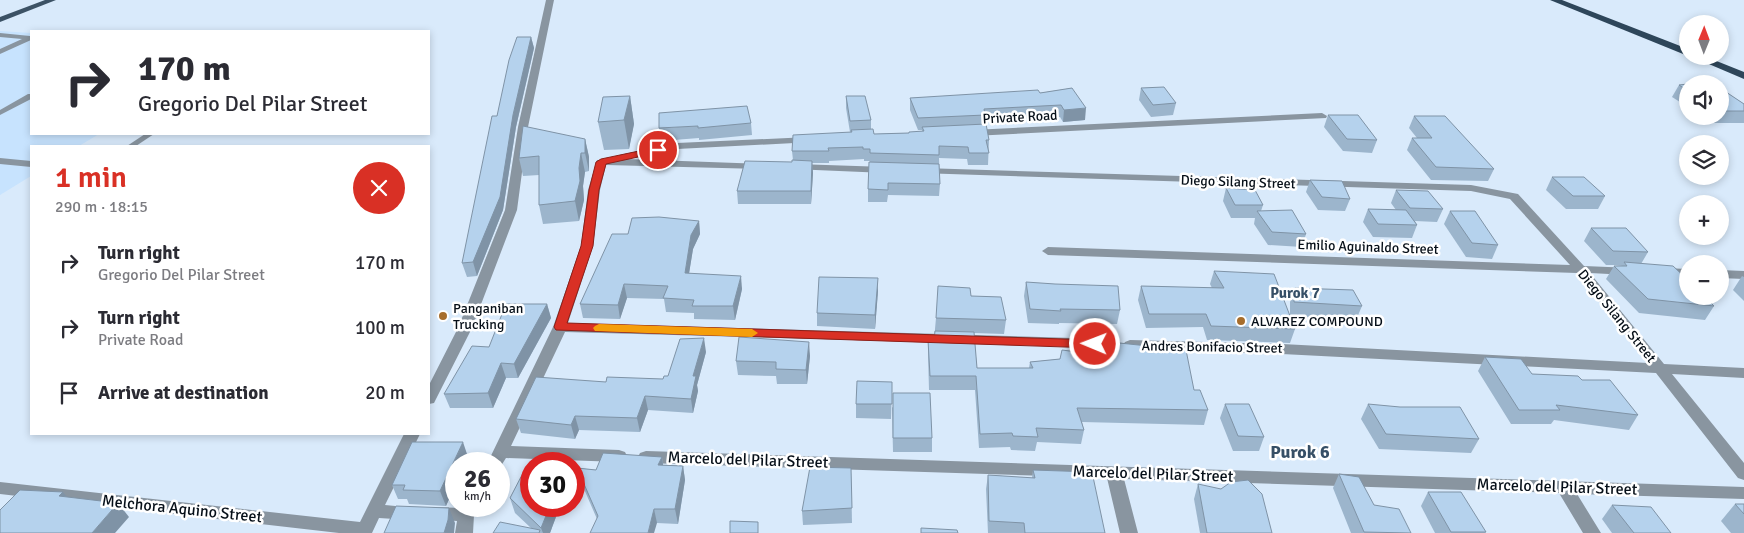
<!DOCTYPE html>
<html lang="en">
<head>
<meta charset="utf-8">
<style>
	body { margin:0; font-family:Signika,sans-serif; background:#f7f7f7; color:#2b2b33; height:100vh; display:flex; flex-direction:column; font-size:19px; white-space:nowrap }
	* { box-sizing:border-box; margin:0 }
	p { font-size:16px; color:#7c7c81 }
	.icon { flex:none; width:28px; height:28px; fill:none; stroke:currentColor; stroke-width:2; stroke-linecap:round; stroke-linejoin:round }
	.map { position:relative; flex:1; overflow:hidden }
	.details { position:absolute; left:30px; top:145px; width:400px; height:290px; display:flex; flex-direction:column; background:#fff; border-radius:0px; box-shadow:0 2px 8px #0003 }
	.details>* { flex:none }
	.guide { position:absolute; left:30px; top:30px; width:400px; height:105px; border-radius:0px; box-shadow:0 2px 8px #0003; background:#fff; color:#2b2b33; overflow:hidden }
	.needle { width:32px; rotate:1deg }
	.fabs { position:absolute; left:1679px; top:15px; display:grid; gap:10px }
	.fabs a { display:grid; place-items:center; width:50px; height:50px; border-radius:50%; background:#fff; box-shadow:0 2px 8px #0003; font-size:25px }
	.speed { position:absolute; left:445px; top:452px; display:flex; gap:10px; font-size:25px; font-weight:700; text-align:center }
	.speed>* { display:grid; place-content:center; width:65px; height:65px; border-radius:50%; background:#fff; box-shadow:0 2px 8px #0003; line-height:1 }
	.speed small { font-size:12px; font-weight:400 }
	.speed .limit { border:8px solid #d22; background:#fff; color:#111 }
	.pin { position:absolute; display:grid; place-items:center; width:42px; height:42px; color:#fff; margin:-21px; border:2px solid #fff; border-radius:50%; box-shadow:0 1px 5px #0007 }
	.me { position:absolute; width:55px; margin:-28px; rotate:271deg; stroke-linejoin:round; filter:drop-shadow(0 0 4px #0008) }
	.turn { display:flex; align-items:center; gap:18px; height:105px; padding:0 25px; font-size:22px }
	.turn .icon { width:65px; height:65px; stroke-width:2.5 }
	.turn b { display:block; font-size:35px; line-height:42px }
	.round { display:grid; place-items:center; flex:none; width:52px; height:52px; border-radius:26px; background:#f7f7f7 }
	.head { display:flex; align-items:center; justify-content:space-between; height:85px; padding:0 25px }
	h1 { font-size:30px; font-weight:600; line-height:38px; color:#d93025 }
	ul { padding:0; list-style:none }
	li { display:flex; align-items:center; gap:15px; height:65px; padding:0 25px }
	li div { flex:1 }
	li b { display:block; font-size:19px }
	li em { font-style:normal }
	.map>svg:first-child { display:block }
</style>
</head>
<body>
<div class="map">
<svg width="1744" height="533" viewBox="0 0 1744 533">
	<rect width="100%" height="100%" fill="#d9eafb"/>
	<polygon fill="#c7e3fe" points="0,31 31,33 31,134 99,134 79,146 31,146 31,176 0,195"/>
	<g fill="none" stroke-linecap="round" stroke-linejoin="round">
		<g fill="#8995a0" fill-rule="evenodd">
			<polygon points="0,33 30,36 31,40 0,54 0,49 22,39 0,37"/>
			<polygon points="28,94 31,94 31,99 0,115 0,110"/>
			<polygon points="145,134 154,134 136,146 127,146"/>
			<polygon points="0,158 31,161 31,167 0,164"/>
		</g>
		<g fill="#8995a0" fill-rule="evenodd">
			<polygon points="546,0 554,0 528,127 517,210 472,328 436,399 434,403 429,404 429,385 458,328 505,210 518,127"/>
			<polygon points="1322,113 1327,116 1326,118 972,136 967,133 972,130"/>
			<polygon points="809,137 814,140 813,142 677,149 627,159 765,164 766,166 765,168 761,169 606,165 600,190 593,246 568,323 1107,339 1112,341 1114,344 1112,347 565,332 511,446 619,450 625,452 627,456 625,460 619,462 506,458 499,469 499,464 487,464 553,327 581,246 588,190 597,160 619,159 618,157 619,155 677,143"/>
			<polygon points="796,164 886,167 891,170 886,173 792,169 791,167"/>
			<polygon points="923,168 1471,185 1518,194 1584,266 1632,268 1634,271 1628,275 1590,273 1664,364 1744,368 1744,378 1672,374 1744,463 1744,480 1738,478 1656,373 1282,354 1130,350 1125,348 1123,345 1125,342 1130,340 1282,344 1648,363 1577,273 1048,255 1042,251 1048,247 1570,265 1510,199 1471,191 919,173 918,171 919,169"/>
			<polygon points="1663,268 1688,269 1688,277 1659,275 1657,272 1659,269"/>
			<polygon points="1720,270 1744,271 1744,279 1720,278"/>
			<polygon points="404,434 420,434 385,505 416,508 418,513 416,518 410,520 379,518 372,533 339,533 0,494 0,482 360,522"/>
			<polygon points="646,451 1744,487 1744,499 1577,494 1601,533 1583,533 1559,493 1124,479 1138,533 1120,533 1107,478 646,463 640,461 638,457 640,453"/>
			<polygon points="462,506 479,506 474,515 473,533 455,533 457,521 429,519 427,514 429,509 435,507 461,508"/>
		</g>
		<polygon fill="#3c5265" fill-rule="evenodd" points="45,0 56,0 0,22 0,17"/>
		<g fill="#2e465a" fill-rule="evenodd">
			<polygon points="1550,0 1562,0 1688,49 1688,56"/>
			<polygon points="1690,56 1704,56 1744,72 1744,79"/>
		</g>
	</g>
	<g fill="#9cb5cc">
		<polygon points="531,37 534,48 516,127 503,210 477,276 467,277 462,263 497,116"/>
		<polygon points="1688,84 1688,107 1672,97 1679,85"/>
		<polygon points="1072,88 1085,120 1063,122 1060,117 984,121 984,124 989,140 988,165 968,165 967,159 939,158 940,184 939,196 888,195 887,202 868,202 868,189 870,161 864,161 864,159 829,161 829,163 812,163 813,173 811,204 738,204 737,191 792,162 793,160 792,151 850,132 846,108 846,96 871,120 871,129 874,134 909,133 922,131 922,130 918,130 910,110 910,98 1040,93"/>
		<polygon points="1141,88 1176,103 1173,115 1151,117 1139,100"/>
		<polygon points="1720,88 1744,104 1744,123 1711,123 1700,116 1720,116"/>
		<polygon points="630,96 634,124 629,149 604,150 598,122"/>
		<polygon points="1328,115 1377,140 1372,153 1343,151 1324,127"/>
		<polygon points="1414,116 1494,169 1488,181 1431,180 1407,150 1412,138 1417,138 1409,128"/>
		<polygon points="751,123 752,135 699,140 699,138 661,141 659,128"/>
		<polygon points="585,139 589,157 589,171 585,172 583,186 584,200 579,221 543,224 539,205 539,175 523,176 519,158"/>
		<polygon points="1552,177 1605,196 1598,209 1566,209 1546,190"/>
		<polygon points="1310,180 1350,199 1345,211 1318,210 1306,192"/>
		<polygon points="1226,188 1263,205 1261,211 1306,234 1302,247 1268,245 1254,224 1255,218 1231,218 1223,201"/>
		<polygon points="1396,190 1443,209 1437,222 1415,221 1417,225 1412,238 1373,237 1363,222 1368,209 1396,210 1391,203"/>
		<polygon points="1450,211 1498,245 1492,259 1466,257 1444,224"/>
		<polygon points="699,221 700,234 693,249 689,273 742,289 735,320 694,319 694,313 666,312 664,299 627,298 620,319 583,318 580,304 628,234"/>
		<polygon points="1591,228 1648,252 1641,264 1714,306 1705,320 1639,313 1606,279 1614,266 1623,265 1606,265 1584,241"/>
		<polygon points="1214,271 1290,316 1290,302 1295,288 1362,306 1356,320 1290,316 1295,329 1290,343 1207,340 1203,327 1146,328 1138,300 1141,286 1212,288 1210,284"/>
		<polygon points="1742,276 1744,277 1744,301 1733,290"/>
		<polygon points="1026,282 1120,310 1117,324 1059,323 1059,324 1028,323 1024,296"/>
		<polygon points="878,291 875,329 817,326 817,313"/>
		<polygon points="971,296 1006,320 1004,334 974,333 977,368 1029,368 1030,362 1060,359 1089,354 1091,340 1194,390 1208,410 1204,425 1082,422 1084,430 1081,444 1037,442 1035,451 1011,450 1010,447 979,448 975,390 929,390 928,354 928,340 934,340 936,318"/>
		<polygon points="547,304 551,318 518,378 506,378 493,408 450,408 444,394 489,347"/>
		<polygon points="706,352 697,385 698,391 693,413 648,410 640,432 579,430 575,439 521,433 516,419 606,382 663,379"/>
		<polygon points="810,356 807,384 777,384 776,376 738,375 736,361"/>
		<polygon points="1485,357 1532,374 1582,380 1638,415 1629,430 1554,420 1551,424 1511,424 1478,371"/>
		<polygon points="892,382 891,419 856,418 856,404"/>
		<polygon points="1225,404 1264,437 1259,451 1233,451 1220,418"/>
		<polygon points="1368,404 1479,439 1471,453 1379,449 1361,419"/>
		<polygon points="892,407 932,438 932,452 893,452"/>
		<polygon points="468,457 465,464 456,464 456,483 446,506 409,504 407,499 398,499 392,485"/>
		<polygon points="662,457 663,465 683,466 685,480 678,524 657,523 597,519 581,482 577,468 596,470"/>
		<polygon points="851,468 852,523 803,525 802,511"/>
		<polygon points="1033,470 1105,533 988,533 986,489 988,475 1032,478"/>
		<polygon points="1339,474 1374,505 1411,533 1351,533 1333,488"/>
		<polygon points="1198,484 1272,533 1200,533 1194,499"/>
		<polygon points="1428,492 1486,532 1485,533 1435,533 1421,506"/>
		<polygon points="510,498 531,506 560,506 550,533 493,533 531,528 515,513"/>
		<polygon points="1735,504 1744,504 1744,533 1731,533 1721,521"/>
		<polygon points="1612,505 1671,533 1612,533 1602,519"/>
	</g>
	<g fill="#7f93a6">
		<polygon points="531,37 534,48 516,127 503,210 477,276 473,262 513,115"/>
		<polygon points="630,96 634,124 629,149 624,120"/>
		<polygon points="1086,108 1085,120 1063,122 1064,110"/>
		<polygon points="585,139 589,157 589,171 585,153"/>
		<polygon points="581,153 585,172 583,186 584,200 579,221 575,201"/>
		<polygon points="812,161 813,173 811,204 811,191"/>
		<polygon points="699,221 700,234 693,249 687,286 685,273 691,235"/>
		<polygon points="741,276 742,289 735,320 733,306"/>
		<polygon points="878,278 878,291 875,329 875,315"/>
		<polygon points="624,284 627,298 620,319 618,305"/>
		<polygon points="547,304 551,318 518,378 514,364"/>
		<polygon points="704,338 706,352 697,385 698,391 693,413 691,399 693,376"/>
		<polygon points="809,342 810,356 807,384 806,370"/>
		<polygon points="501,363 506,378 493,408 488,393"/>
		<polygon points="645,396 648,410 640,432 637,418"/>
		<polygon points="575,416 579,430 575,439 571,425"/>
		<polygon points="463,442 468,457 465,464 456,464 456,483 446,506 440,491"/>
		<polygon points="662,457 664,472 658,465"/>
		<polygon points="683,466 685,480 678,524 675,509"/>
		<polygon points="63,492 74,506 59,496"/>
		<polygon points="118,503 129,517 115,533 92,533"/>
		<polygon points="550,506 560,506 550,533 543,533 541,528"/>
		<polygon points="449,508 455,523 454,533 444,533"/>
		<polygon points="654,509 657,523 654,533 648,533"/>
	</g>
	<g fill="#b5d2ed" stroke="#7f93a6">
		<polygon points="517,37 531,37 513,115 500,197 473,262 462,263 492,116 497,116 509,60"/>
		<polygon points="1711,82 1714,84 1693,84"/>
		<polygon points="1688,84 1688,91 1679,85"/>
		<polygon points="1164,87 1176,103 1153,105 1141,88"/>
		<polygon points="1072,88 1086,108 1064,110 1061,105 984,109 985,115 918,118 910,98 1038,90 1040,93"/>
		<polygon points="1720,88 1744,104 1744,111 1720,111"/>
		<polygon points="630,96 624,120 598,122 603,97"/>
		<polygon points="846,96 865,96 871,120 850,121"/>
		<polygon points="747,106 751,123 698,128 698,126 659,128 659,113"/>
		<polygon points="1328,115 1358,115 1377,140 1347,139"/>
		<polygon points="1414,116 1445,116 1494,169 1436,167 1412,138 1432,138"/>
		<polygon points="986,124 989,140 986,140 989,153 969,153 968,147 939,146 939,155 870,153 870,149 863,149 863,147 828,148 829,151 792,151 793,135 852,132 851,130 873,129 874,134 909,133 909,132 924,131 922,127"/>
		<polygon points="523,126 585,139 585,153 581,153 579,168 580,181 575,201 539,205 539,156 519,158"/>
		<polygon points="792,160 812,161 811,191 737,191 745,161 792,162"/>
		<polygon points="869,162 939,164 940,184 888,183 888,190 868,189"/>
		<polygon points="1552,177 1584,177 1605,196 1573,196"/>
		<polygon points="1310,180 1342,181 1350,199 1322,197"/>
		<polygon points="1226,188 1255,190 1263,205 1235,205"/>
		<polygon points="1396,190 1428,191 1443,209 1410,208"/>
		<polygon points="1368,209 1406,210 1417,225 1378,224"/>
		<polygon points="1292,210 1306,234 1272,232 1257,211"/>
		<polygon points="1450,211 1475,211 1498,245 1472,243"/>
		<polygon points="659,217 699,221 691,235 685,273 741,276 733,306 692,306 694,300 663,298 668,286 624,284 618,305 580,304 612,234 628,234 632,218"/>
		<polygon points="1591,228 1626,228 1648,252 1613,251"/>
		<polygon points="1624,262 1673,266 1688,280 1688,296 1704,296 1714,306 1648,299 1614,266 1627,266"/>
		<polygon points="1214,271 1274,274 1295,329 1211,326 1206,314 1149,314 1141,286 1224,288"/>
		<polygon points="819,277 878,278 875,315 817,313"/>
		<polygon points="1026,282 1055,284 1118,286 1120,310 1060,309 1061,311 1030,309"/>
		<polygon points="938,286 970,288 971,296 1001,297 1006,320 936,318"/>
		<polygon points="1295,288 1353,290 1362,306 1294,302"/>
		<polygon points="506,304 547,304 514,364 501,363 488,393 444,394 472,346 489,347"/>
		<polygon points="935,331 974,332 977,368 1033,368 1030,362 1060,359 1062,350 1093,354 1091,340 1186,350 1194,390 1200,390 1208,410 1077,408 1084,430 1036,428 1038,437 1013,436 1012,433 980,434 976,376 930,376 928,340 934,340"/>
		<polygon points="739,337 809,342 806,370 776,369 776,362 736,361"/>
		<polygon points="704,338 693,376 696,376 691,399 645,396 637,418 575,416 571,425 516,419 536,377 606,382 607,377 663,379 664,376 668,376 680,339"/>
		<polygon points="1485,357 1521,359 1532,374 1578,376 1582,380 1610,380 1638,415 1556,405 1560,410 1519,410"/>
		<polygon points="857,381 892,382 892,404 856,404"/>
		<polygon points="893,393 930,393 932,438 893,438"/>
		<polygon points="1225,404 1249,404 1264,437 1238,436"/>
		<polygon points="1368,404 1400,407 1460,407 1479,439 1386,434"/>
		<polygon points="412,442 463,442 440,491 403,490 405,485 392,485"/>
		<polygon points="603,453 662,457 658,465 683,466 675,509 654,509 648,533 590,533 598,516 577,468 596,470"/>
		<polygon points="810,467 851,468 852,508 802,511"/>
		<polygon points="1033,470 1092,472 1105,533 1025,533 1024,523 989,521 988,475 1035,478"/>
		<polygon points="531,471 531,506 550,506 541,528 510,498 523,473 530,472"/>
		<polygon points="1339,474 1359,477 1374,505 1399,509 1411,533 1364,532"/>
		<polygon points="1248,480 1262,494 1272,533 1207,533 1198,484 1221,489 1231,482"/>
		<polygon points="20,490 63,492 59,496 118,503 92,533 0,533 0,510"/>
		<polygon points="1428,492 1461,492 1486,532 1451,532"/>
		<polygon points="1735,504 1744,504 1744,514"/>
		<polygon points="1612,505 1651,507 1671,533 1634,533"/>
		<polygon points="396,506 449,508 448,520 444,533 384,533"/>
		<polygon points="730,521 758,522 758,533 730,533"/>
		<polygon points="500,522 540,530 539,533 493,533"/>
		<polygon points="921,528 957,530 958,533 921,533"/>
	</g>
	<polygon fill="#d93025" stroke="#8d1f18" points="658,147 663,150 661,152 606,164 599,190 593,246 567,323 1095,340 1102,344 1095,348 556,330 554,327 581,246 589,190 596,162 601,159"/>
	<polygon fill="#f59e0b" points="599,324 752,329 758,333 752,337 595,331 593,328 595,326"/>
	<g fill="#a66d2c" stroke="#fff" stroke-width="2">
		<circle cx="443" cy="316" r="5"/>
		<circle cx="1241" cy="321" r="5"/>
	</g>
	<g text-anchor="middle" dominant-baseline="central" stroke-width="5" stroke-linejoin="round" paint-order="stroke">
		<g font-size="14" fill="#060f18" stroke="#fff">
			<text transform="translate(1020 117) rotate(-3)">Private Road</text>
			<text transform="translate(1238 182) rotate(2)">Diego Silang Street</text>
			<text transform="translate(1368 247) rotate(2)">Emilio Aguinaldo Street</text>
			<text transform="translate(1617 316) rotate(51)">Diego Silang Street</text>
			<text transform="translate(1212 347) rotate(1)">Andres Bonifacio Street</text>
		</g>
		<g font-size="14" fill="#060f18" stroke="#fff" text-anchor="start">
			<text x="453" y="308">Panganiban<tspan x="453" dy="16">Trucking</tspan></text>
			<text x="1251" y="321">ALVAREZ COMPOUND</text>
		</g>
		<g font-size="15" font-weight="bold" fill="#364f66" stroke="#fff">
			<text x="1295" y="293">Purok 7</text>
		</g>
		<g font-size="16" fill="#060f18" stroke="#fff">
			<text transform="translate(748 460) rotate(2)">Marcelo del Pilar Street</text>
			<text transform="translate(1153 474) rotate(2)">Marcelo del Pilar Street</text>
			<text transform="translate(1557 487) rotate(2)">Marcelo del Pilar Street</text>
			<text transform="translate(182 509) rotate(6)">Melchora Aquino Street</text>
		</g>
		<g font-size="18" font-weight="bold" fill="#364f66" stroke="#fff">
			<text x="1300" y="452">Purok 6</text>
		</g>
	</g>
</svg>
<div class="fabs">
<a><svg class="needle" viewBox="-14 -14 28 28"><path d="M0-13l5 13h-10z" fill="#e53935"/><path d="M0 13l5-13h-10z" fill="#7c7c81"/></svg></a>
<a><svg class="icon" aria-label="sound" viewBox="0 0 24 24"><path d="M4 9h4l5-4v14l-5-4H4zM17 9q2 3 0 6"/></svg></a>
<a><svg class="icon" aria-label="layers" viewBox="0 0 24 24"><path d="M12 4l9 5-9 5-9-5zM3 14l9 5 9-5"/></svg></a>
<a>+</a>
<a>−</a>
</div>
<div class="speed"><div>26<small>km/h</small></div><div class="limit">30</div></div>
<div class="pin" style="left:658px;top:150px;background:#d93025"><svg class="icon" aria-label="arrive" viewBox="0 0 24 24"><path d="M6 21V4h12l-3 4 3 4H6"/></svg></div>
<svg class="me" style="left:1095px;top:344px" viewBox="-20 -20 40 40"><circle r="17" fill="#d93025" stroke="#fff" stroke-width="3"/><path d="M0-11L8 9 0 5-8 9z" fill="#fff"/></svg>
<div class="guide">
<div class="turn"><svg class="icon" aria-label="right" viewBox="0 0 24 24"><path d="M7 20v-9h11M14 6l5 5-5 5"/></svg><div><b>170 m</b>Gregorio Del Pilar Street</div></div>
</div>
<section class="details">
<div class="head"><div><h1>1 min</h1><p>290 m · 18:15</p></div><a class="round" style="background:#d93025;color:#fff"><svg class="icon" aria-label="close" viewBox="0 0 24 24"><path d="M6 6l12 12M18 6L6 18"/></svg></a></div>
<ul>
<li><svg class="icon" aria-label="right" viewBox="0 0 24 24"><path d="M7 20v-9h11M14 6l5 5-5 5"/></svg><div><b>Turn right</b><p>Gregorio Del Pilar Street</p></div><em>170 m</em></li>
<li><svg class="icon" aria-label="right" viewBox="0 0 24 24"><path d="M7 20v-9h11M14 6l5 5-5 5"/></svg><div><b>Turn right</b><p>Private Road</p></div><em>100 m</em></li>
<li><svg class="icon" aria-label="arrive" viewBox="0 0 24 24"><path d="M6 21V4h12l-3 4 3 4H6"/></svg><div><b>Arrive at destination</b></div><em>20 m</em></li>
</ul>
</section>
</div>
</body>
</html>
